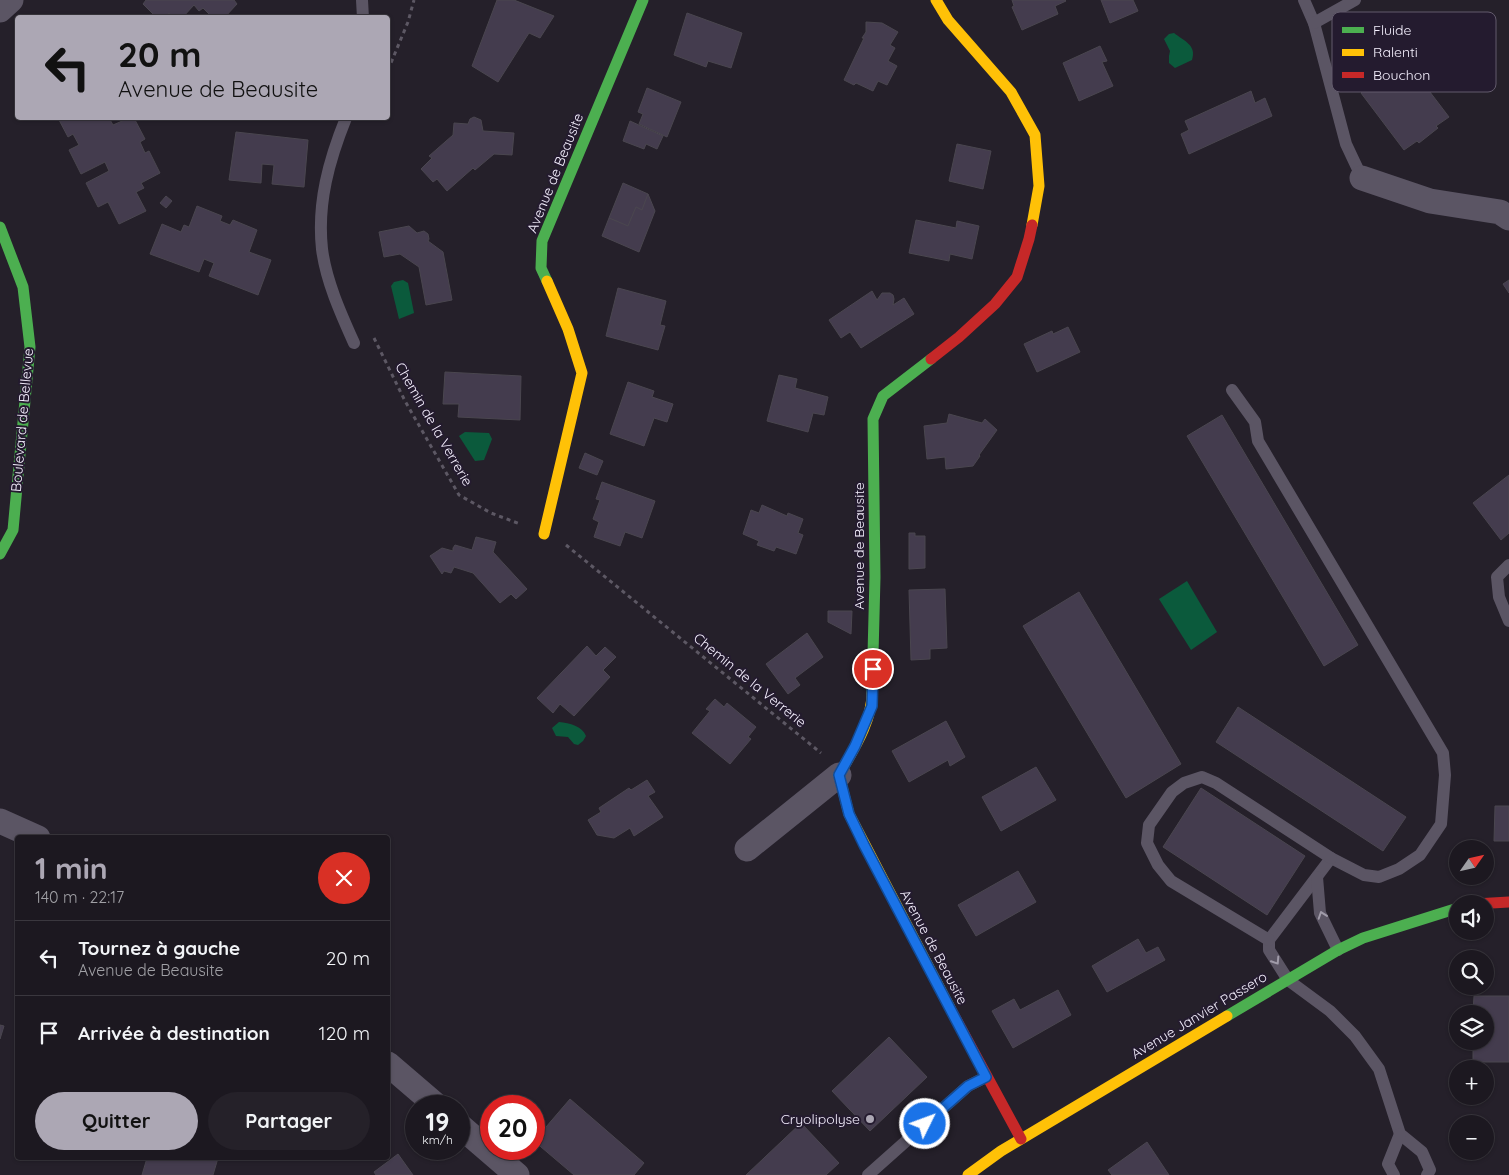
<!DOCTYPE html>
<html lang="fr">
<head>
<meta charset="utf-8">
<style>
	body { margin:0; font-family:Quicksand,sans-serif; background:#252129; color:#f1f3f6; height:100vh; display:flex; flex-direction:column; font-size:19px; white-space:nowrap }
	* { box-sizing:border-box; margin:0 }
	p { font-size:16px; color:#a0a0a5 }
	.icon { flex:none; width:28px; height:28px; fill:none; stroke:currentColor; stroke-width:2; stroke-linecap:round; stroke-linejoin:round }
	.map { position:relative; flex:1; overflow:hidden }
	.details { position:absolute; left:15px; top:835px; width:375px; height:325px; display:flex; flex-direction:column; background:#1c1820; border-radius:5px; box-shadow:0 1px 4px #0004,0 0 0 1px #3a373e }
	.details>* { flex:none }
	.banner { position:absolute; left:15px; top:15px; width:375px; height:105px; border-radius:5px; box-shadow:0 1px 4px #0004,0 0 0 1px #3a373e; background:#aca7b4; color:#111; overflow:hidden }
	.needle { width:32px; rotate:56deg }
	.buttons { position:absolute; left:1449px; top:840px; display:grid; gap:10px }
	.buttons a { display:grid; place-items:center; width:45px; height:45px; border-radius:50%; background:#1c1820; box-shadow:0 1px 4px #0004,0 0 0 1px #3a373e; font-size:25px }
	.speed { position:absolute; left:405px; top:1095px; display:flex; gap:10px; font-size:25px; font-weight:700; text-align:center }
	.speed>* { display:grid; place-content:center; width:65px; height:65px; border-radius:50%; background:#1c1820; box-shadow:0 1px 4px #0004,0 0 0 1px #3a373e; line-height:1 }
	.speed small { font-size:12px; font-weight:400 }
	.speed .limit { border:8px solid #d22; background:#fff; color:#111 }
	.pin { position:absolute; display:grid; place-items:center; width:42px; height:42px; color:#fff; margin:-21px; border:2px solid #fff; border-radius:50%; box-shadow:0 1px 5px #0007 }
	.me { position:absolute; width:55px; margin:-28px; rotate:48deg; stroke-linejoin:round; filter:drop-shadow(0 0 4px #0008) }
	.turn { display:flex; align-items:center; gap:18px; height:105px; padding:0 20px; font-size:22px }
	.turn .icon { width:65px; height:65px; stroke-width:2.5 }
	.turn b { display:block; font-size:35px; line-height:42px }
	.round { display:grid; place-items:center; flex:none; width:52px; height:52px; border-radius:26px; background:#252129 }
	.overview { display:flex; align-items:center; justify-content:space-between; height:85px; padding:0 20px }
	h1 { font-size:30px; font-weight:700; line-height:38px; color:#aca7b4 }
	.cta { display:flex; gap:10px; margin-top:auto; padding:10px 20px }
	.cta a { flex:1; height:58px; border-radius:30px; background:#aca7b4; color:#111; font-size:20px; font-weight:700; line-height:58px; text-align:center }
	.cta a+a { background:#252129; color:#f1f3f6 }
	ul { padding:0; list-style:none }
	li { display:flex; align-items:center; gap:15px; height:75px; padding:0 20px; border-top:1px solid #3a373e }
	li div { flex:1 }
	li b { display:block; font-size:19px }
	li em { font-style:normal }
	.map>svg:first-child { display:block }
</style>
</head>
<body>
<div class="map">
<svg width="1509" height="1175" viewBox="0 0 1509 1175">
	<rect width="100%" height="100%" fill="#25202a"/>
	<g fill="#0b5a3c">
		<path d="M1174,33C1184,41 1197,45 1192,60L1175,68L1169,63V56L1170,51L1164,39L1169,34Z"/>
		<polygon points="403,280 408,283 414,313 399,319 391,286 394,282"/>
		<polygon points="465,432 489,433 492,439 484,460 475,461 459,436"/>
		<polygon points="1187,581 1217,632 1191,650 1159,599"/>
		<path d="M559,722C570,723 582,726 586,736L583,741L578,745L574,744L568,737L556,736L552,728Z"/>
	</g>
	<g fill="#443c4e" stroke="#4a464f">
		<polygon points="146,0 234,0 237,4 224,18 213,18 203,8 199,11 194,5 182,18 175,18 169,13 165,18 157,18 143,4"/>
		<polygon points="497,0 514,0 554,16 540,38 529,33 498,82 472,66"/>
		<polygon points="1012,0 1065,0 1066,1 1055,6 1058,14 1022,30 1012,7 1014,6"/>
		<polygon points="1101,0 1133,0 1138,11 1110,23"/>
		<polygon points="687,13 742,33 731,68 708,61 706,67 674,55"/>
		<polygon points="866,22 882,23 898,32 890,45 895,48 888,61 897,66 887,85 878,81 873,91 856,83 854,85 844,80 864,38 862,38 866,32"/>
		<polygon points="1100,46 1107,61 1102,62 1113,86 1079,101 1063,63"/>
		<polygon points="1404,58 1449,117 1436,126 1438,128 1419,143 1417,141 1404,150 1361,93 1373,82 1372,80"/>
		<polygon points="647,88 681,102 667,137 639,124 643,114 638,112"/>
		<polygon points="1251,91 1255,103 1265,98 1272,116 1189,154 1181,134 1189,130 1185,121"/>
		<polygon points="474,117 481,120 483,131 514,133 512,155 494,154 475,170 473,168 447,191 437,179 433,182 421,169 432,158 429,156 453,135 454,123 468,124 470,119"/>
		<polygon points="58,118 109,118 113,125 129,118 134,118 145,139 140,142 145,153 149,151 160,173 141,183 144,188 136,192 146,211 119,224 108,202 98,207 86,183 109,171 105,162 81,174 69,150 79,145 73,134 68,137"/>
		<polygon points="630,121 663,136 657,149 646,144 644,149 623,141"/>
		<polygon points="236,132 308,140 304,187 272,184 274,165 262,164 261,183 229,180"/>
		<polygon points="957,144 991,151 983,189 949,181"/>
		<polygon points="623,183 648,194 642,210 636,207 628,226 609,218"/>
		<polygon points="648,194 655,211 639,252 602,236 609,218 628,226 636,207 642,210"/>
		<polygon points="166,196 172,201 166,208 160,203"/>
		<polygon points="197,206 222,216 220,221 230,225 233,220 257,230 249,252 271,260 258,295 209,276 214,263 204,259 199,272 150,254 162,224 181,232 184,225 189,227"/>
		<polygon points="916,220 956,228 957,221 979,226 972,259 950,254 949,261 909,253"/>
		<polygon points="409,226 417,233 424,231 428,234 429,239 428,241 443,252 452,300 426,305 419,267 400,254 384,257 379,232"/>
		<polygon points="1509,280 1509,293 1503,284"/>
		<polygon points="618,288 666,301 660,325 665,326 658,350 606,336"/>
		<polygon points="872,291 877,300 882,293 890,293 893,295 894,299 893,305 904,298 914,314 861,348 850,332 841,338 829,320"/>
		<polygon points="1068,327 1080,352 1037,372 1024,344 1052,331 1053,334"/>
		<polygon points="445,372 521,376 520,420 458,417 459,404 443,404"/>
		<polygon points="779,375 797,379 795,388 828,397 824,415 813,413 808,432 767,421"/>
		<polygon points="628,382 654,391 652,397 673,404 667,422 654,418 644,446 610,434"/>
		<polygon points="949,414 982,423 985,419 997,430 979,455 980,456 973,466 946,469 945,457 927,459 924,426 947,423"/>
		<polygon points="1222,415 1358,645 1324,666 1187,436"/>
		<polygon points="585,453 603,461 597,475 579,468"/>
		<polygon points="1509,475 1509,533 1501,540 1473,503"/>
		<polygon points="602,482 655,501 642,538 625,532 620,546 594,537 599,522 593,519 600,500 596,499"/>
		<polygon points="762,505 787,516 788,513 803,519 798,533 803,535 796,554 776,547 774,551 757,545 759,541 743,534 751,510 759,513"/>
		<polygon points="909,533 915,533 915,536 925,536 925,568 909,569"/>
		<polygon points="476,537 496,542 493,552 527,589 516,599 511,594 500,603 473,573 454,567 451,573 444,571 442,574 430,556 442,548 453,551 453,548 455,545 472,550"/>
		<polygon points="945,589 947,648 930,649 930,659 911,660 909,590"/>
		<polygon points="1079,592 1181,764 1126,798 1023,626"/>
		<polygon points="828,611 852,611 851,634 828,622"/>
		<polygon points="807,633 823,657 795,678 800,685 788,694 766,664"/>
		<polygon points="587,646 596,656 605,647 616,657 603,670 610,677 574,716 560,704 553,713 537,698"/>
		<polygon points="715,699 724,707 727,703 756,727 748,737 751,739 730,764 692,733 710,711 706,709"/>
		<polygon points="1238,707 1406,817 1383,851 1216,742"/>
		<polygon points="946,721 965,757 950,766 948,760 909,782 892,751"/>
		<polygon points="1036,767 1056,800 1001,831 982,797"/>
		<polygon points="647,780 655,792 648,796 663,817 634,836 630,828 614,838 597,835 588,820 601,812 599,808 629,788 631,790"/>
		<polygon points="1201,788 1305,856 1267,915 1163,847"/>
		<polygon points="1495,806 1509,806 1509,841 1494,841"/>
		<polygon points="1018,871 1036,902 976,936 958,905"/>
		<polygon points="1138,939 1146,953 1158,947 1165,960 1107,992 1092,966"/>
		<polygon points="1058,990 1071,1015 1013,1048 992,1011 1014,999 1020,1010"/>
		<polygon points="1474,996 1509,996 1509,1062 1473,1062 1473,1041 1485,1041 1485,1014 1473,1014"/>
		<polygon points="0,1025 4,1026 0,1039"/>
		<polygon points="889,1037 927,1077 870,1131 832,1091"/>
		<polygon points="570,1099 644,1163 634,1175 574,1175 534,1141"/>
		<polygon points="801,1123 839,1163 826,1175 746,1175"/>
		<polygon points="1147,1142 1169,1175 1112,1175 1108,1170"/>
		<polygon points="398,1154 413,1175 376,1175 374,1172"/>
		<polygon points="147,1158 218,1158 213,1175 142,1175"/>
	</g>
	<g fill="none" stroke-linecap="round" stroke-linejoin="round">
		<g stroke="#5d5864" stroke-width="3" stroke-dasharray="4 4" stroke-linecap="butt">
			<polyline points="388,70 408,22 414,0"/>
			<polyline points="374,338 405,401 459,495 491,513 520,524"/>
			<polyline points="566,545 821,753"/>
		</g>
		<g stroke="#5b5564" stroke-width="12">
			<polyline points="362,0 363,18"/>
			<polyline points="1304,0 1314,23 1346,144 1362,178"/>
			<polyline points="1314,23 1355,0"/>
			<path d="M346,118C329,160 317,203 322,249C326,281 341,314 354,343"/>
			<polyline points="1232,390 1255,422 1258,441 1443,753 1445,775 1441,824 1420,855 1399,869 1379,877 1364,875 1331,858 1269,940 1269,950 1288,980 1330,1011 1355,1036 1379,1069 1400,1134 1422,1152 1430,1170 1427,1175"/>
			<polyline points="1509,565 1497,577 1499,597 1509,621"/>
			<polyline points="1317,877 1320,913 1338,950"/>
			<polyline points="1269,940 1171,881 1158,865 1147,843 1149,825 1172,792 1184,783 1202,777 1216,783 1331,858"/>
			<polyline points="868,1175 968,1086 986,1077"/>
			<polyline points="1394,1175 1388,1164 1400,1134"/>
		</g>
		<g stroke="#5b5564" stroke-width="25">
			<polyline points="0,10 11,0"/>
			<polyline points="1362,178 1430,201 1500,212 1509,218"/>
			<polyline points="0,821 38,838"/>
			<polyline points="747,849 839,775"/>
			<polyline points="388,1064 437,1106"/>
			<polyline points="459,1125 517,1175"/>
		</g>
		<g stroke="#4caf50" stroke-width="11">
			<polyline points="0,227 23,287 30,347 13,530 0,554"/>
			<polyline points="547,281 541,268 542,241 643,0"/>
			<polyline points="872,693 875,577 873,419 883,396 931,359"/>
			<polyline points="1227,1016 1338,950 1363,938 1458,908"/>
		</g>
		<g stroke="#ffc107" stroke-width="11">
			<polyline points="936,0 948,20 1011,92 1035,135 1039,186 1032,225"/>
			<polyline points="544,534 582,373 568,329 547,281"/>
			<path d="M872,693C872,722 853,750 839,775L849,814L950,1008"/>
			<polyline points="968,1175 1001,1151 1227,1016"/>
		</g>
		<g stroke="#c62828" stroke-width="11">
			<polyline points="931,359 959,337 995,304 1017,277 1029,239 1032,225"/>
			<polyline points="1475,904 1509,902"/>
			<polyline points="950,1008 1021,1139"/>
		</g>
	</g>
	<defs><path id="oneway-chevron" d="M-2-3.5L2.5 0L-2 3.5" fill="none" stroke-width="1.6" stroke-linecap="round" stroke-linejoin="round" transform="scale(1.25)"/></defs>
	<g stroke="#a09ba9">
		<use href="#oneway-chevron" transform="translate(1322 915) rotate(-109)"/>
		<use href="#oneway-chevron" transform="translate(1276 961) rotate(57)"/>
	</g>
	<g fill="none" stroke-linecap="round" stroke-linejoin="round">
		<defs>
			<polyline id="route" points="873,669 872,706 855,746 839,775 849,814 864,845 986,1077 968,1086 925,1124"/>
		</defs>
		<use href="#route" stroke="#114b97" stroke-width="12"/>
		<use href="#route" stroke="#1a73e8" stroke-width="9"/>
	</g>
	<circle fill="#aca7b4" stroke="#241b2f" stroke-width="2" cx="870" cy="1119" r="5"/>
	<g text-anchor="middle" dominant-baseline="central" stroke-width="4" stroke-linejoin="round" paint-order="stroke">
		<g font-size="14" fill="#f5f0fe" stroke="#241b2f">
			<text transform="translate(555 173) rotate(-68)">Avenue de Beausite</text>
			<text transform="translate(22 420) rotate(-85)">Boulevard de Bellevue</text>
			<text transform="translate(434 424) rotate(60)">Chemin de la Verrerie</text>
			<text transform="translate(859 546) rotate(-90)">Avenue de Beausite</text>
			<text transform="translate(750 680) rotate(39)">Chemin de la Verrerie</text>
			<text transform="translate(934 947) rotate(62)">Avenue de Beausite</text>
			<text transform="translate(1199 1015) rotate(-31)">Avenue Janvier Passero</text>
		</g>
		<g font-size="14" fill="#f5f0fe" stroke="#241b2f" text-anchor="end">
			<text x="860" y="1119">Cryolipolyse</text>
		</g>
	</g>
	<rect x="1332" y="12" width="164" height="80" rx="8" fill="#241b2f" stroke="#635b6d" stroke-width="1"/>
	<rect x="1342" y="27" width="22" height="6" fill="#4caf50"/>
	<rect x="1342" y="49" width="22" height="7" fill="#ffc107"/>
	<rect x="1342" y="72" width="22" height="6" fill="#c62828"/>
	<g font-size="14" fill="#f5f0fe">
		<text x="1373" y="35">Fluide</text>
		<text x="1373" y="57">Ralenti</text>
		<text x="1373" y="80">Bouchon</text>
	</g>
</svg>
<div class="buttons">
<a><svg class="needle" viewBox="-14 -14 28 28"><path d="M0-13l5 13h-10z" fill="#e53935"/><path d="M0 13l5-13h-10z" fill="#a0a0a5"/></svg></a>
<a><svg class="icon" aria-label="sound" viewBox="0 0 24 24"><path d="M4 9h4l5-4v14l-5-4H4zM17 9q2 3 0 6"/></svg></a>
<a><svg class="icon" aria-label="search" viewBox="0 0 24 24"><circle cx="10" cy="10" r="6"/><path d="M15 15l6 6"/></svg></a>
<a><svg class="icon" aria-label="layers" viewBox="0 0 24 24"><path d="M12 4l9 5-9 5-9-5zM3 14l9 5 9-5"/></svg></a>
<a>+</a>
<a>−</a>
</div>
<div class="speed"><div>19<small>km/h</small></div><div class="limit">20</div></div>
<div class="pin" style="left:873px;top:669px;background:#d93025"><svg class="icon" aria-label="arrive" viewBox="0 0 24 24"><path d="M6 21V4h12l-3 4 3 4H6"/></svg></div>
<svg class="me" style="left:925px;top:1124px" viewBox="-20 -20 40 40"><circle r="17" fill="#1a73e8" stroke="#fff" stroke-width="3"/><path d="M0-11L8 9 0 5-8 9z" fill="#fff"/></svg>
<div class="banner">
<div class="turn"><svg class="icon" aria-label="left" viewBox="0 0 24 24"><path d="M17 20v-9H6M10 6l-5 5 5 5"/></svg><div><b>20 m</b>Avenue de Beausite</div></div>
</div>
<section class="details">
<div class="overview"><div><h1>1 min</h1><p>140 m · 22:17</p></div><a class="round" style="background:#d93025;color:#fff"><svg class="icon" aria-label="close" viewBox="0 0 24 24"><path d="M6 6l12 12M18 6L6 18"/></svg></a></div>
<ul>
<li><svg class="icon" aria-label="left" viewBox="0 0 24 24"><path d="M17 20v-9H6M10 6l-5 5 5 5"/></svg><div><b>Tournez à gauche</b><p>Avenue de Beausite</p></div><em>20 m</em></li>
<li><svg class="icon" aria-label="arrive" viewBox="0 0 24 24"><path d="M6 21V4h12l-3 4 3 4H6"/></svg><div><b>Arrivée à destination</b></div><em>120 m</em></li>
</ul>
<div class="cta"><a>Quitter</a><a>Partager</a></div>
</section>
</div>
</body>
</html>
